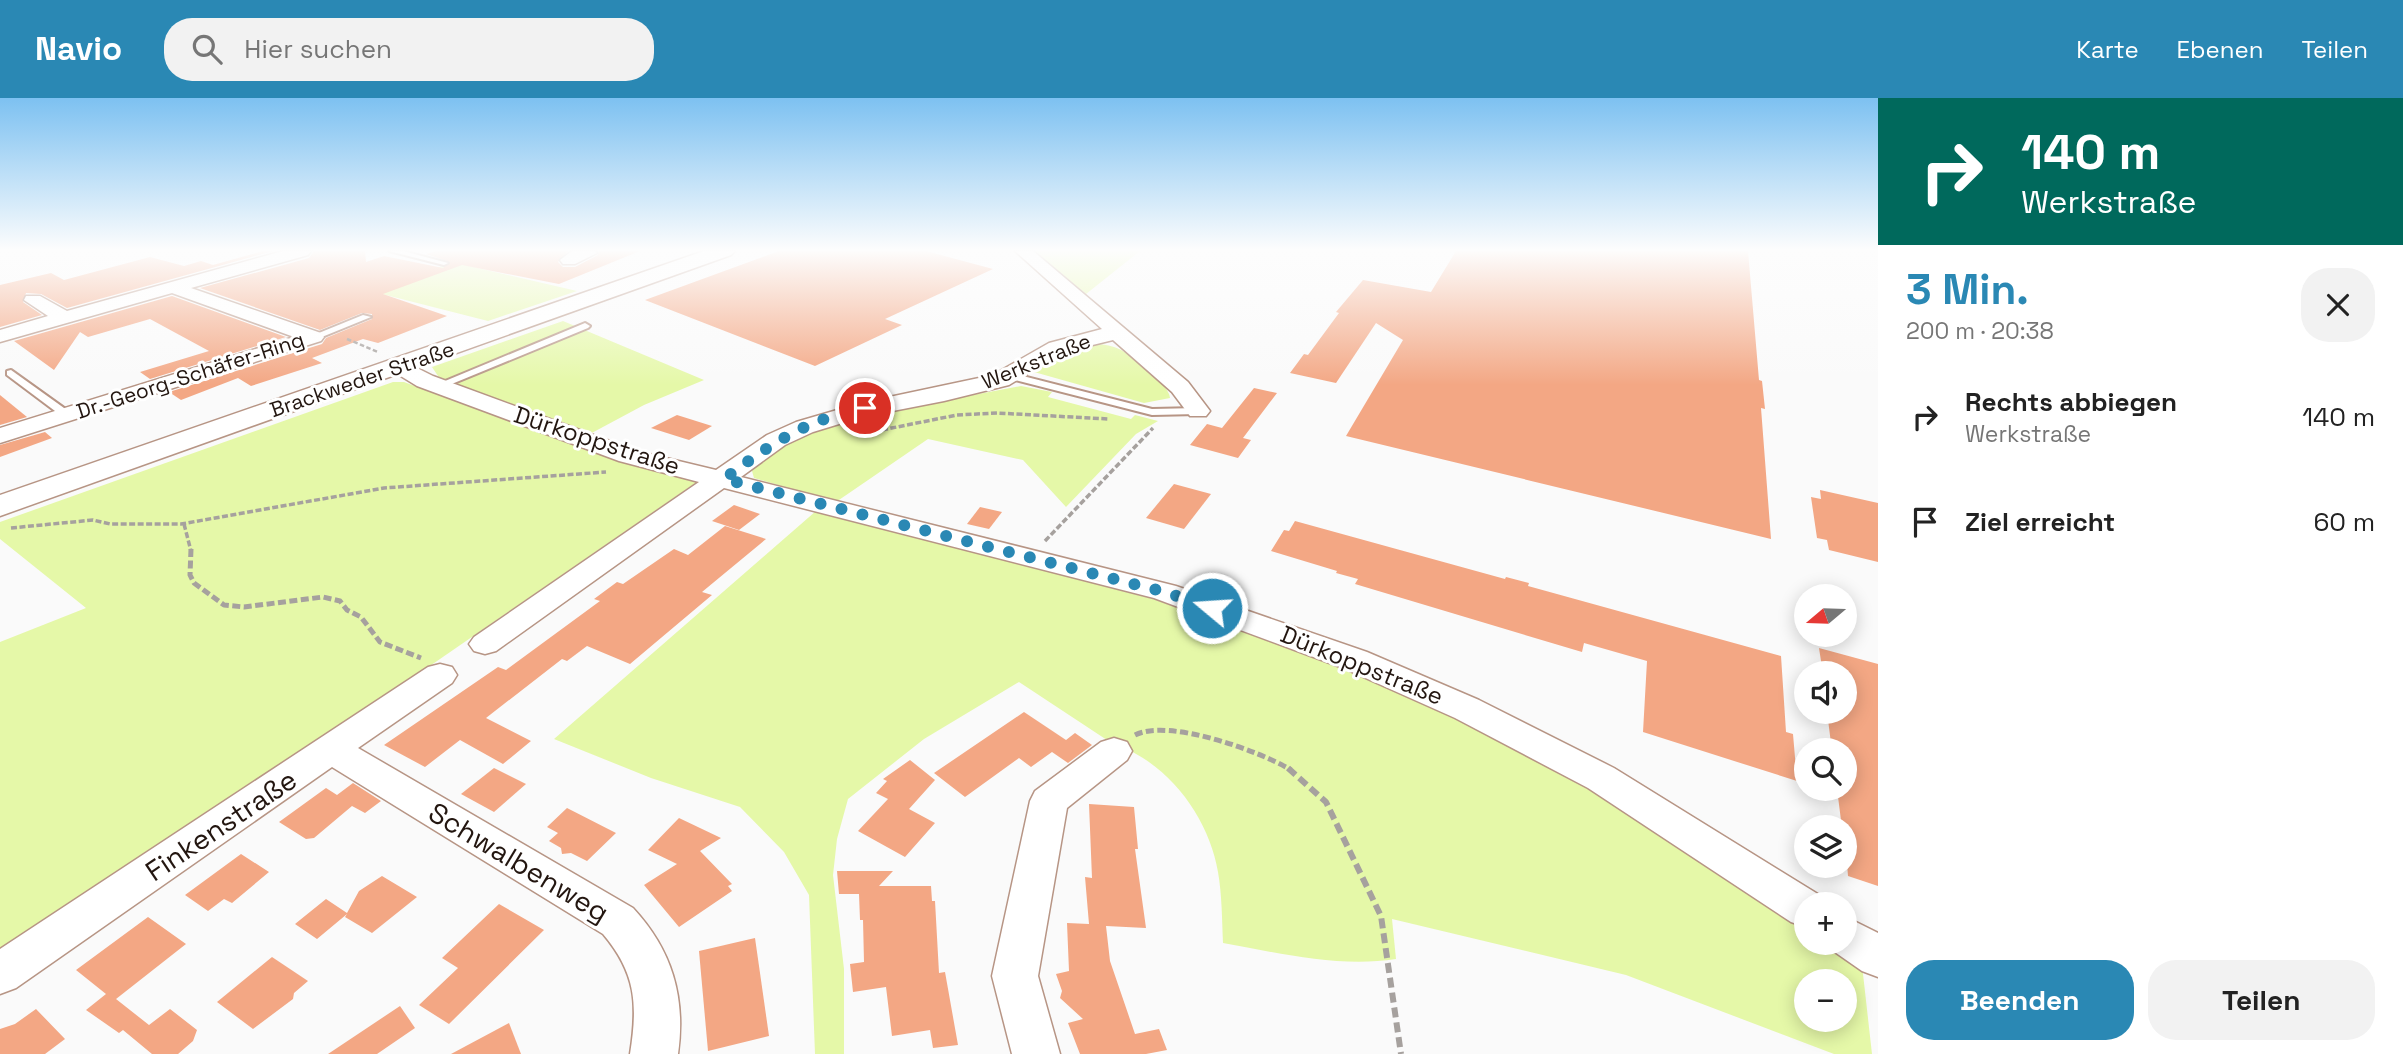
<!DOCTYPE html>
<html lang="de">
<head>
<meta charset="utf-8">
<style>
	body { margin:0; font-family:"Space Grotesk",sans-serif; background:#f2f2f2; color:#222; height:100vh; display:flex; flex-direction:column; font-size:26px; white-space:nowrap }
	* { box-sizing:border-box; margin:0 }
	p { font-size:23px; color:#767676 }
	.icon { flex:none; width:38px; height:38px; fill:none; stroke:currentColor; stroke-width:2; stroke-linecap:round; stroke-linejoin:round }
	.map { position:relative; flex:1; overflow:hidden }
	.panel { display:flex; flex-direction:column; background:#fff; width:525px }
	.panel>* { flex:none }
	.banner { background:#00695c; color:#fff; overflow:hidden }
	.needle { width:46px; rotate:251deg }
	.buttons { position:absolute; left:1794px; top:486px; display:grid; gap:14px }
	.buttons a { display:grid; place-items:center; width:63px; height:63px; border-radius:50%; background:#fff; box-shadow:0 4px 18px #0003; font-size:35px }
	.pin { position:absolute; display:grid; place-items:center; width:60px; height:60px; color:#fff; margin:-30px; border:4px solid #fff; border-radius:50%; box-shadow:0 2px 7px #0007 }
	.me { position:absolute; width:77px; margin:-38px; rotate:288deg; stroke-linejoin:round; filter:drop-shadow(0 0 5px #0008) }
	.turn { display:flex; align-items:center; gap:24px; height:147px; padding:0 28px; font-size:32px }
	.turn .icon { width:91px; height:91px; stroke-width:2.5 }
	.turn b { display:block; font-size:49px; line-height:60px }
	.round { display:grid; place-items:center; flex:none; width:74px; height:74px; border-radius:28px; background:#f2f2f2 }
	.head { display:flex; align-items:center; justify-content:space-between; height:119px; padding:0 28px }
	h1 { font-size:42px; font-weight:700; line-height:52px; color:#2a88b4 }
	.cta { display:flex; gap:14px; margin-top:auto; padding:14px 28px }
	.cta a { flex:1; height:80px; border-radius:28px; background:#2a88b4; color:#fff; font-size:28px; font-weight:700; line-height:80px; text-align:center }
	.cta a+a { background:#f2f2f2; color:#222 }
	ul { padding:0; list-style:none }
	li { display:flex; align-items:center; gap:21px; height:105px; padding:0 28px }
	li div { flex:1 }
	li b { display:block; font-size:26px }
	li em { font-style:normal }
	header { display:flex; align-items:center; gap:42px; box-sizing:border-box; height:98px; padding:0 35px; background:#2a88b4; color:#fff }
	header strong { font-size:33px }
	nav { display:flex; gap:38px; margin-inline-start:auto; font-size:24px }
	.search { width:490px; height:63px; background:#f2f2f2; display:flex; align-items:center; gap:18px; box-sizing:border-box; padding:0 24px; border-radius:28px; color:#767676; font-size:26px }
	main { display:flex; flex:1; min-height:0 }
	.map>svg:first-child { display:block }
</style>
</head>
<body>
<header>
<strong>Navio</strong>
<div class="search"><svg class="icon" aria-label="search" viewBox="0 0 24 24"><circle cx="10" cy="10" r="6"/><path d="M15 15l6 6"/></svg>Hier suchen</div>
<nav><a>Karte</a><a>Ebenen</a><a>Teilen</a></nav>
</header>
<main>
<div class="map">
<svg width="1878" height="956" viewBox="0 0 1878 956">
	<rect width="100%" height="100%" fill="#fafafa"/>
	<g fill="#e5f8a8" fill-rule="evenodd">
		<polygon points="1034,153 1140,153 1086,196"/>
		<polygon points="452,164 577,193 488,223 374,194"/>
		<polygon points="563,223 704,282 644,307 588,337 440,281 432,269"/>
		<path d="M1074,247C1087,246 1101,245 1114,249C1127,252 1171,288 1170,300L1144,305L1034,274V268Z"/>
		<polygon points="393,284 404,284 562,343 697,384 321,643 0,859 0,544 86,510 0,441 0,424"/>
		<polygon points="1021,288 1052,294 1048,299 1131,321 1135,317 1158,323 1136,336 1066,409 1023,362 928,341 836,404 754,380 752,373 756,363 815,327"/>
		<path d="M816,413L1153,501L1346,570L1459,620L1592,690L1806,829V845H1830L1862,867L1872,956H1834L1626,877L1392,821L1396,861C1339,870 1279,855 1223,845C1222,822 1222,797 1218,774C1209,719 1167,663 1113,646L1019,584L924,641L848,701L837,741L833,777L844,871V956H815L809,797L784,754L740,709L651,680L554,641ZM1806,884H1844V922H1806Z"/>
	</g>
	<g fill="#f3a784">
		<polygon points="263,153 273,153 67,210 41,196 26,195 23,204 42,217 0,229 0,187 51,175 64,182 150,159 184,168 201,163 213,167"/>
		<polygon points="314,153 365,153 366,164 384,158 443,170 450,164 426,156 436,153 568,153 558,164 563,169 575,169 598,157 599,153 640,153 559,186 462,167 383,196 447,218 378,245 363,241 312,260 322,265 251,288 238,280 181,302 169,294 322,246 326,240 372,221 372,216 362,215 320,232 200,190 309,160"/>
		<polygon points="779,153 926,153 993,171 885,221 902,227 815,268 645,202"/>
		<polygon points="1456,153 1748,153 1759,282 1762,283 1765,311 1761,310 1771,441 1346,338 1403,242 1376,225 1336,285 1290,275 1304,256 1308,257 1339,215 1336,214 1363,182 1431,194"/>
		<polygon points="172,198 286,239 150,281 140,274 209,253 150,221 88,239 80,234 54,272 14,243"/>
		<polygon points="1254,290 1277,295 1243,340 1251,342 1238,360 1190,347 1207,326 1222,330"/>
		<polygon points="0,297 27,319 0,327"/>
		<polygon points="677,317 712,328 689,342 651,330"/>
		<polygon points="45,334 52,340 0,359 0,347"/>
		<polygon points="1174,386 1211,396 1184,431 1146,420"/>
		<polygon points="1820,392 1878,405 1878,464 1829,452 1827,442 1817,440 1811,399 1821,401"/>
		<polygon points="734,407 760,416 739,432 712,423"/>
		<polygon points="980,409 1002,414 989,431 967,426"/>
		<polygon points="1295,423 1505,481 1506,479 1529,485 1528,488 1781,558 1786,634 1793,636 1797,683 1643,634 1647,563 1584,545 1582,554 1355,486 1358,481 1336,475 1337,473 1271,453 1284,432 1289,433"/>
		<polygon points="725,428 766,441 702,494 712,497 630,566 587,548 567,563 562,561 486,620 531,643 503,666 460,642 425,669 384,647 498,569 506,572 600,503 594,501 617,484 623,486 674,451 688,457"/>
		<polygon points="1819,550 1878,566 1878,788 1848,778 1844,730 1842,730 1837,691 1844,691 1844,653 1832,653 1827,614 1844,614 1844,576 1823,576"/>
		<polygon points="1024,614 1066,642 1075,635 1092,647 1068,665 1052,654 1031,669 1019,660 965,699 934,675"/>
		<polygon points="910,662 935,682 909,711 935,725 905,759 858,733 888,701 876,695 887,683 883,681"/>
		<polygon points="494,670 526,686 494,714 461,696"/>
		<polygon points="353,685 381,703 365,715 352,708 314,740 306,741 279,724 326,690 337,697"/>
		<polygon points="1089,706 1134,709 1138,751 1135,751 1146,830 1106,828 1110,863 1135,936 1159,931 1167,952 1146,956 1080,956 1068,925 1083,921 1060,900 1062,893 1056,876 1069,873 1067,825 1089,826 1085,779 1092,780"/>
		<polygon points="567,710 616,735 587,763 571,755 562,756 561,750 549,743 558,735 547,729"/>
		<polygon points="679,720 721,740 700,753 732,786 728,788 732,793 679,829 644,787 677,766 648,752"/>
		<polygon points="241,756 269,774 232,805 224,801 208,813 185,797"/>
		<polygon points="837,773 893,773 879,788 931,788 932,803 935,803 939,875 945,874 958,947 933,950 930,932 892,938 886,889 853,894 850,866 864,864 863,822 860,822 859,796 839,796"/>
		<polygon points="382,778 417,799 372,835 345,819 347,816 317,841 295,826 326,801 347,815 359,793"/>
		<polygon points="499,806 544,832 449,926 419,907 458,870 442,860"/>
		<polygon points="148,819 186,846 116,901 149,927 170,911 197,932 193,943 178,956 152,956 123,932 119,935 86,912 106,896 76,872"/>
		<polygon points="755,840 769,938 708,953 699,853"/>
		<polygon points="272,859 308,883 294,895 293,901 253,931 217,904"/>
		<polygon points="400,908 415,930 377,956 328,956"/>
		<polygon points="36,911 65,941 45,956 0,956 0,931 15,926"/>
		<polygon points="509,925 521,956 451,956"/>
	</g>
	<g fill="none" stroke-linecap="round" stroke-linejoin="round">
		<defs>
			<g id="service">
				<polygon points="389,153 403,153 448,165 444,167"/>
				<polygon points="363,217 371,219 317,241 309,239"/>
				<polygon points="585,225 590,228 588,230 442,290 434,290 433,288"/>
				<polygon points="11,272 71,315 71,319 63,319 7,277 7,273"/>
				<polygon points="1011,275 1152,311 1198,310 1203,313 1198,316 1152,317 1007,280 1007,276"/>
			</g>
			<g id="minor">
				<polygon points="283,153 311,153 308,157 191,190 321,235 324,239 321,243 0,345 0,330 294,239 172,195 0,244 0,232 48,218 24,202 26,198 40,198 67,213"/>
				<polygon points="572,153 595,153 597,155 575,166 563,166 560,162"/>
				<polygon points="1015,153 1033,153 1188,284 1210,313 1206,318 1190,318 1172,294 1113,242 1064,254 1009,287 944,303 862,319 813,334 785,347 741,379 1176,488 1367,554 1479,602 1614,670 1821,798 1825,807 1806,807 1806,829 1791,824 1588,690 1455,620 1343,570 1154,500 724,390 496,553 485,556 474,553 469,546 474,539 699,384 619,363 417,288 386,269 389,264 405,264 433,278 637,353 716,372 767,337 796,324 861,305 993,277 1049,245 1102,231"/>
				<path d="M440,566L452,569L457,577L452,585L358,650L633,810C672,852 686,899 678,956H630C638,906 636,875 603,836L332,669L16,890L0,896V851L428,569Z"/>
				<polygon points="1114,640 1127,644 1132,653 1127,662 1067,710 1038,878 1060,956 1012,956 992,878 1030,703 1035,693 1101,644"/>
				<polygon points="1844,818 1878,835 1878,879 1862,873 1829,850 1826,845 1844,845"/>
			</g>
			<polygon id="tertiary" points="704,153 735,153 731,157 0,418 0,397"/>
		</defs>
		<use href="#service" stroke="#b79585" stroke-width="4"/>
		<use href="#minor" stroke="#b79585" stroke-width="3"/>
		<use href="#tertiary" stroke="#b79585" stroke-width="3"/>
		<polyline stroke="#a6a19e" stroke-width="2.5" stroke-dasharray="4.5 2.5" stroke-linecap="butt" points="347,241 378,254"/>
		<g stroke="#a6a19e" stroke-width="3.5" stroke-dasharray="6 2.5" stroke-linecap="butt">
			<polyline points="857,337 957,317 997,315 1109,321"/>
			<polyline points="184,426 191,453"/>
			<polyline points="11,430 93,422 110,426 181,426 384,390 606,374"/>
			<polyline points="1045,443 1153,330"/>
		</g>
		<g stroke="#a6a19e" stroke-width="5" stroke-dasharray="8 3.5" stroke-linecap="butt">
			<polyline points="191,451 190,477 194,485 224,507 244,509 323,499 340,503 347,512 361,519 380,544 421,560"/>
			<path d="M1135,637C1168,620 1260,653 1291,672"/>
		</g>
		<polyline stroke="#a6a19e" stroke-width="6" stroke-dasharray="10 5" stroke-linecap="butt" points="1288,670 1326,704 1381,818 1401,956"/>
		<use href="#service" fill="#fff" fill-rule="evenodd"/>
		<use href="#minor" fill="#fff" fill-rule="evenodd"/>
		<use href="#tertiary" fill="#fff" fill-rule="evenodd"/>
	</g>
	<linearGradient id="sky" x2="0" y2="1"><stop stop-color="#7dc1f1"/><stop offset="0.53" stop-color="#fdfdfd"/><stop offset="1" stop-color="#fdfdfd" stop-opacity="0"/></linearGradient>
	<rect width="1878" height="287" fill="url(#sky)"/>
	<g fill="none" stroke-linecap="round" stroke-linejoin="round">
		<path stroke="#2a88b4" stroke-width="12" stroke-dasharray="0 21.6" d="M865,310C809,320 769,347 724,381L1165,494L1212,510"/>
	</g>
	<g text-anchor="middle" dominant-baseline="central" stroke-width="6" stroke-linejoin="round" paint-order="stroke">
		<g font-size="21" fill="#231610" stroke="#fff">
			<text transform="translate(1036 263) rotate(-22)">Werkstraße</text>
			<text transform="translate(190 277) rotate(-18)">Dr.-Georg-Schäfer-Ring</text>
			<text transform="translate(362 281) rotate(-19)">Brackweder Straße</text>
		</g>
		<g font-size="24" fill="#231610" stroke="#fff">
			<text transform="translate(597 342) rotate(18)">Dürkoppstraße</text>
			<text transform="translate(1362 567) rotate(22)">Dürkoppstraße</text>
		</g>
		<g font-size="28" fill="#231610" stroke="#fff">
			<text transform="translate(221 727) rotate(-34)">Finkenstraße</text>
			<text transform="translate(519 764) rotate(31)">Schwalbenweg</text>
		</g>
	</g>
</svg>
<div class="buttons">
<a><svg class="needle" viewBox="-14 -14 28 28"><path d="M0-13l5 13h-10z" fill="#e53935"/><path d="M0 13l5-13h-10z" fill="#767676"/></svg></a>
<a><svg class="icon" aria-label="sound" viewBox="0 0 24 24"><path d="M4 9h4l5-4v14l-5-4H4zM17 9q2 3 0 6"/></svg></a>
<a><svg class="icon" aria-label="search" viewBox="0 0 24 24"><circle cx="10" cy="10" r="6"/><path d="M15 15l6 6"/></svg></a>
<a><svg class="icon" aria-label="layers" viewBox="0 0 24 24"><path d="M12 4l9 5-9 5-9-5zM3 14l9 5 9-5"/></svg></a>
<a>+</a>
<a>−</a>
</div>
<div class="pin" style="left:865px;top:310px;background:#d93025"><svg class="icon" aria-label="arrive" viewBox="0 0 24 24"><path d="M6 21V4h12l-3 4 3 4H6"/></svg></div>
<svg class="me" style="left:1212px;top:510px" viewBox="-20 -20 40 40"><circle r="17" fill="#2a88b4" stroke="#fff" stroke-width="3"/><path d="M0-11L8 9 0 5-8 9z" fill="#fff"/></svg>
</div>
<section class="panel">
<div class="banner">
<div class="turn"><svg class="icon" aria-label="right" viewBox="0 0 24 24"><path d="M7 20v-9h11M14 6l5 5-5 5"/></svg><div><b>140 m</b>Werkstraße</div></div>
</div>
<div class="head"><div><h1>3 Min.</h1><p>200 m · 20:38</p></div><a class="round"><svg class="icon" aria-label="close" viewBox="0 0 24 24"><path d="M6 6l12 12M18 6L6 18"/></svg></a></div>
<ul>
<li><svg class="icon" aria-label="right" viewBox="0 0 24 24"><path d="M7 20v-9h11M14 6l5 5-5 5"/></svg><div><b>Rechts abbiegen</b><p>Werkstraße</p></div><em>140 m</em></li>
<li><svg class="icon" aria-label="arrive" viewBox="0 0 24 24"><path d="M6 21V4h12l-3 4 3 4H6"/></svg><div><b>Ziel erreicht</b></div><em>60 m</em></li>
</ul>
<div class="cta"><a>Beenden</a><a>Teilen</a></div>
</section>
</main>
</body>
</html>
